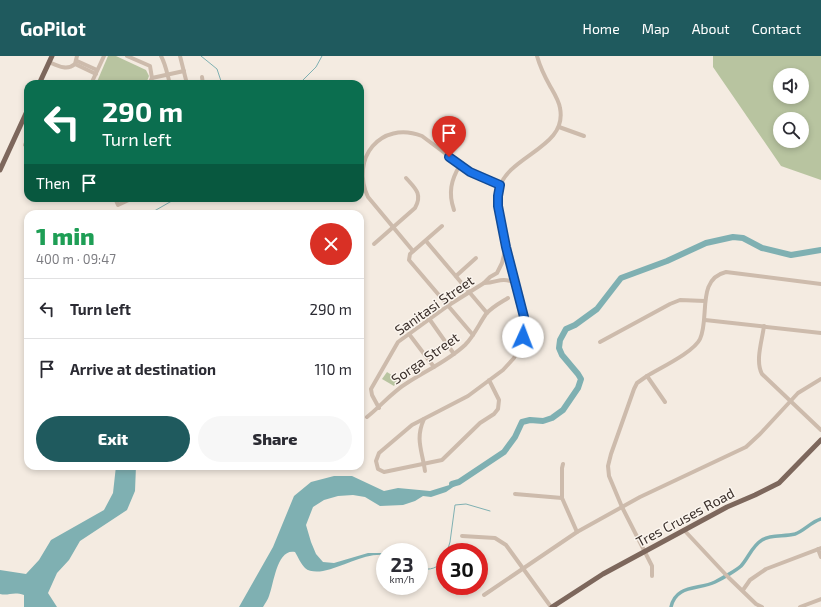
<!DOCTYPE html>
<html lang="en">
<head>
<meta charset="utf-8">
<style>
	body { margin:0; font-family:"Exo 2",sans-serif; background:#f7f7f7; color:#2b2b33; height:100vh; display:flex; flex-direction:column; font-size:15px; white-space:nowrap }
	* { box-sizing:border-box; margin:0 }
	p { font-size:13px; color:#7c7c81 }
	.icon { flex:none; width:22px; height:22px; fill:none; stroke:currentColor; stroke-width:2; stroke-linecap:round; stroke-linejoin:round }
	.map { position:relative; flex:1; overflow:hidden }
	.sheet { position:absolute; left:24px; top:154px; width:340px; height:260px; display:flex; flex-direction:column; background:#fff; border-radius:12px; box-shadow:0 2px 6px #0003 }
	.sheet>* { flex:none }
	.top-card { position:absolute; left:24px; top:24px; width:340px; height:122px; border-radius:12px; box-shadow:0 2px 6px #0003; background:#0b6e4f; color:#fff; overflow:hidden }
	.controls { position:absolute; left:773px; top:12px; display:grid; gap:8px }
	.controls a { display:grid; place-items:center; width:36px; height:36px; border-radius:50%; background:#fff; box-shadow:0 2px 6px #0003; font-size:20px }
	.speed { position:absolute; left:376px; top:487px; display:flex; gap:8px; font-size:20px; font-weight:700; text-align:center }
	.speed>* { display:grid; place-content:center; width:52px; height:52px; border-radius:50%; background:#fff; box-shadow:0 2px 6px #0003; line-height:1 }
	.speed small { font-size:10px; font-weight:400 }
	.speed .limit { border:6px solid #d22; background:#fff; color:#111 }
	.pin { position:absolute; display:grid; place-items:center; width:34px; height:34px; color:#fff; margin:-41px -17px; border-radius:50% 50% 50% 0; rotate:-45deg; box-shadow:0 0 4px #0007 }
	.pin .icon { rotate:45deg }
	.me { position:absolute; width:44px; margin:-22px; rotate:2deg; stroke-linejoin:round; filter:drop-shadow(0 0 3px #0008) }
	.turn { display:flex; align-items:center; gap:14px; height:84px; padding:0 12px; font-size:18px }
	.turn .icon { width:52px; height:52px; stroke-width:2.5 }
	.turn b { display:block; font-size:28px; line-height:34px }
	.then { display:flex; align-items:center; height:38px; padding:0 12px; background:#0003; gap:8px; font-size:15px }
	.round { display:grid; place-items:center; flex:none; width:42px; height:42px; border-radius:21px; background:#f7f7f7 }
	.overview { display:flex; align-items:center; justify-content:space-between; height:68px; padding:0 12px }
	h1 { font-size:24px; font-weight:800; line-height:30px; color:#1e9e55 }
	.cta { display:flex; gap:8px; margin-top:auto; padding:8px 12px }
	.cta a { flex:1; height:46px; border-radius:24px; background:#1f5a5e; color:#fff; font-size:16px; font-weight:800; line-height:46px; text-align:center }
	.cta a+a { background:#f7f7f7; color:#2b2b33 }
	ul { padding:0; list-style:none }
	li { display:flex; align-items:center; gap:12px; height:60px; padding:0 12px; border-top:1px solid #e1e1e2 }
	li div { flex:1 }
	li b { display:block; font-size:15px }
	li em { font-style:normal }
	header { display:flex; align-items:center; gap:24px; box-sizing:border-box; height:56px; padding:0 20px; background:#1f5a5e; color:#fff }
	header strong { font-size:19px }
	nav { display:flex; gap:22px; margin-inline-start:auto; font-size:14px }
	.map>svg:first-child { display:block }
</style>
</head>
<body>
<header>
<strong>GoPilot</strong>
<nav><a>Home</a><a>Map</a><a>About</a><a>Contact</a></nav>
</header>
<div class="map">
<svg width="821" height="551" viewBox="0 0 821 551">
	<rect width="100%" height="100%" fill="#f4ebe1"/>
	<g fill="#b8c4a0" fill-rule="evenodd">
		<polygon points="108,0 116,0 146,14 149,20 146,28 96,28"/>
		<path d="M713,0H821V124L781,110L713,11ZM780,19H802V41H780ZM780,63H802V85H780Z"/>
		<polygon points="387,316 398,323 394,330 382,323"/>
	</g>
	<g fill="#7fb0b2">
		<path d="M504,396L446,436L431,441L423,440L415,445L403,449L380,450L365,441L353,439L338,440L324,444L313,451L306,469L311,486L316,498L323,506L334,507L368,497H385V499C363,497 344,511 323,515C317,516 309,516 305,512C301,508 298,501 295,496C277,492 274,527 269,540C268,544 265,547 263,551H239L273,491L294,440L311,426L334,420H352L384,435L398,432L430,435L459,426Z"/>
		<path d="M116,410H136L135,435L127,454L80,485L69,504L57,517L48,537L57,551H24V539C13,535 9,540 0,538V514L26,518L39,504L51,484L104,454L113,437Z"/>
	</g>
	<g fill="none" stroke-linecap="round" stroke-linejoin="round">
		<g stroke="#7fb0b2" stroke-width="1">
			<polyline points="201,0 217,13 222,28"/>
			<polyline points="299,28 316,11 322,0"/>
			<polyline points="149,158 177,142"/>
			<polyline points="447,496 450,486 455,449 466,448 490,455"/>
			<path d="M424,513C434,514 439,510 445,503"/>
		</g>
		<path stroke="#7fb0b2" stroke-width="3.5" d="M671,551C676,528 699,534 715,526C721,523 737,514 741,510C749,501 752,490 762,484C771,478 784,481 795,478C804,475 811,466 821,463"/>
		<polyline stroke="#7fb0b2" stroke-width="6" points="452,428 459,426 504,396 515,381 522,366 530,364 543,365 552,362 563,354 578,332 581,323 578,318 562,299 559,292 560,284 566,273 575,269 597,253 621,222 667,205 706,187 733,181 743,182 762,192 791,199 821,194"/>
		<g stroke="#cdbbac" stroke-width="4">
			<polyline points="127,0 150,10 152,22 149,28"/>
			<path d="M161,0C166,9 167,18 170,28"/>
			<polyline points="180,0 187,28"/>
			<polyline points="77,5 97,14"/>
			<path d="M49,6C58,10 67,15 75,8L77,0"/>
			<polyline points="75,8 96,18"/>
			<polyline points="202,21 203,28"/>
			<polyline points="152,22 184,15"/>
			<polyline points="91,28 104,0"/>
			<polyline points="559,71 584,80"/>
			<polyline points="25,89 28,82"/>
			<polyline points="115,142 118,149 133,142"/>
			<path d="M454,154C448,137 451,124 460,109"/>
			<polyline points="442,170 410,198 409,204 473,279"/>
			<polyline points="426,185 487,257"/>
			<path d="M374,188L415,152C423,138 415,132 406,122"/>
			<path d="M413,195L368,141C350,103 380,64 422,80L470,116L500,129"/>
			<polyline points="456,220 476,202"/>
			<path d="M484,227C499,227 499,220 516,227"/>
			<polyline points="430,264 454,298"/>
			<polyline points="705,264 821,277"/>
			<path d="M764,270C762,285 755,305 762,318L821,374"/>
			<polyline points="409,278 434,311"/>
			<polyline points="600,286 670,248 680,244 705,245"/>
			<polyline points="647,320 637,327 634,333 611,398 608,410 609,420 622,451 652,510 652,520"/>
			<path d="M489,324L499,344L498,353L494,358L480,367L442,404L384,416L378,413L376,405L379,397L412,369L468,340L503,314L514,302L523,281L525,271L524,261C517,231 508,202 502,172C500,159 496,146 499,133C508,99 568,92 560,52C559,45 554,37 550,30C545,21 540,11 537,0"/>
			<path d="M665,346L647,320C660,312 694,296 700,283C710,262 696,223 726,216L821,228"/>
			<polyline points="379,352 372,339 371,333 398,286 449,249 484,227 490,221 497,217 502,207 506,191"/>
			<path d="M367,361C381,350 392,336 407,327C427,314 448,305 465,289C474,280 479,268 486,258C492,251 500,247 508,242"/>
			<path d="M424,363C415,383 422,394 425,415"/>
			<polyline points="563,408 562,412 562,442 577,476"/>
			<polyline points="515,438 562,442"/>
			<polyline points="684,474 728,521 756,548 762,551"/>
			<polyline points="462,480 495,482 506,489 551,551"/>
			<polyline points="818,493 821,501"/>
			<polyline points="743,534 750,524 766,513 821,492"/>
			<polyline points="484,539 577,476 640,441 746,391 760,378 798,337 821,323"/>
			<polyline points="800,551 821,543"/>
		</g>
		<g stroke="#7d675c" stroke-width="5">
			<polyline points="39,28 52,0"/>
			<polyline points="0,114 28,53"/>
			<polyline points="552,551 603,518 727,451 755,439 779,427 821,384"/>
		</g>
	</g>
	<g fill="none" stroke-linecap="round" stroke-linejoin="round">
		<defs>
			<polyline id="route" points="449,101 470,116 500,129 498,140 498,150 506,191 524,261 525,271 523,281"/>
		</defs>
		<use href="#route" stroke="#114b97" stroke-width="10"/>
		<use href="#route" stroke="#1a73e8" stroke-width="7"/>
	</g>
	<g text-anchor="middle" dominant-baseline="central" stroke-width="3" stroke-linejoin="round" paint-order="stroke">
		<g font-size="14" fill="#3b302b" stroke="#fbf5ee">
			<text transform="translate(434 249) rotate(-35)">Sanitasi Street</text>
			<text transform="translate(425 302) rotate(-35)">Sorga Street</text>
			<text transform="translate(685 461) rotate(-28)">Tres Cruses Road</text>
		</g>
	</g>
</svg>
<div class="controls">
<a><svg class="icon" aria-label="sound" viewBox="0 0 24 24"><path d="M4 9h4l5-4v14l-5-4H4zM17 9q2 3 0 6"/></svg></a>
<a><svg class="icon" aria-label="search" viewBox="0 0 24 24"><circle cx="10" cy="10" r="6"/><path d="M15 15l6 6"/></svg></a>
</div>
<div class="speed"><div>23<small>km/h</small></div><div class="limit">30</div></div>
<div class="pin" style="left:449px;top:101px;background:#d93025"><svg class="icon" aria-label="arrive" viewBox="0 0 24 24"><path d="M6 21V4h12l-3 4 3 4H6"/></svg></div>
<svg class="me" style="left:523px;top:281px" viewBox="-20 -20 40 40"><circle r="19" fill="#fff"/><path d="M0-13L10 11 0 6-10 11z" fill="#1a73e8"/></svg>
<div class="top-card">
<div class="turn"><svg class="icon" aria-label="left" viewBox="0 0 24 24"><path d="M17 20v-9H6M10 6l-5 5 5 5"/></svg><div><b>290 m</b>Turn left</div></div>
<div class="then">Then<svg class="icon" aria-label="arrive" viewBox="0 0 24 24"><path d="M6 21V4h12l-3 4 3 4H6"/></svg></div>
</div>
<section class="sheet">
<div class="overview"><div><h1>1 min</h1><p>400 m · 09:47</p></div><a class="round" style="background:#d93025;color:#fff"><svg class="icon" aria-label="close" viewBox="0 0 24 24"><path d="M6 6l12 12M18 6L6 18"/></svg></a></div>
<ul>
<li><svg class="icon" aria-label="left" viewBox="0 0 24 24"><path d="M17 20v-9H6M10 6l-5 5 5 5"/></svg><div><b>Turn left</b></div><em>290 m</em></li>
<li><svg class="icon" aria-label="arrive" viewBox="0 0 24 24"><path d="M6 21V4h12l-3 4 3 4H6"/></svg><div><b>Arrive at destination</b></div><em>110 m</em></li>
</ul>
<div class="cta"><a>Exit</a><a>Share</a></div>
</section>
</div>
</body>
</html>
